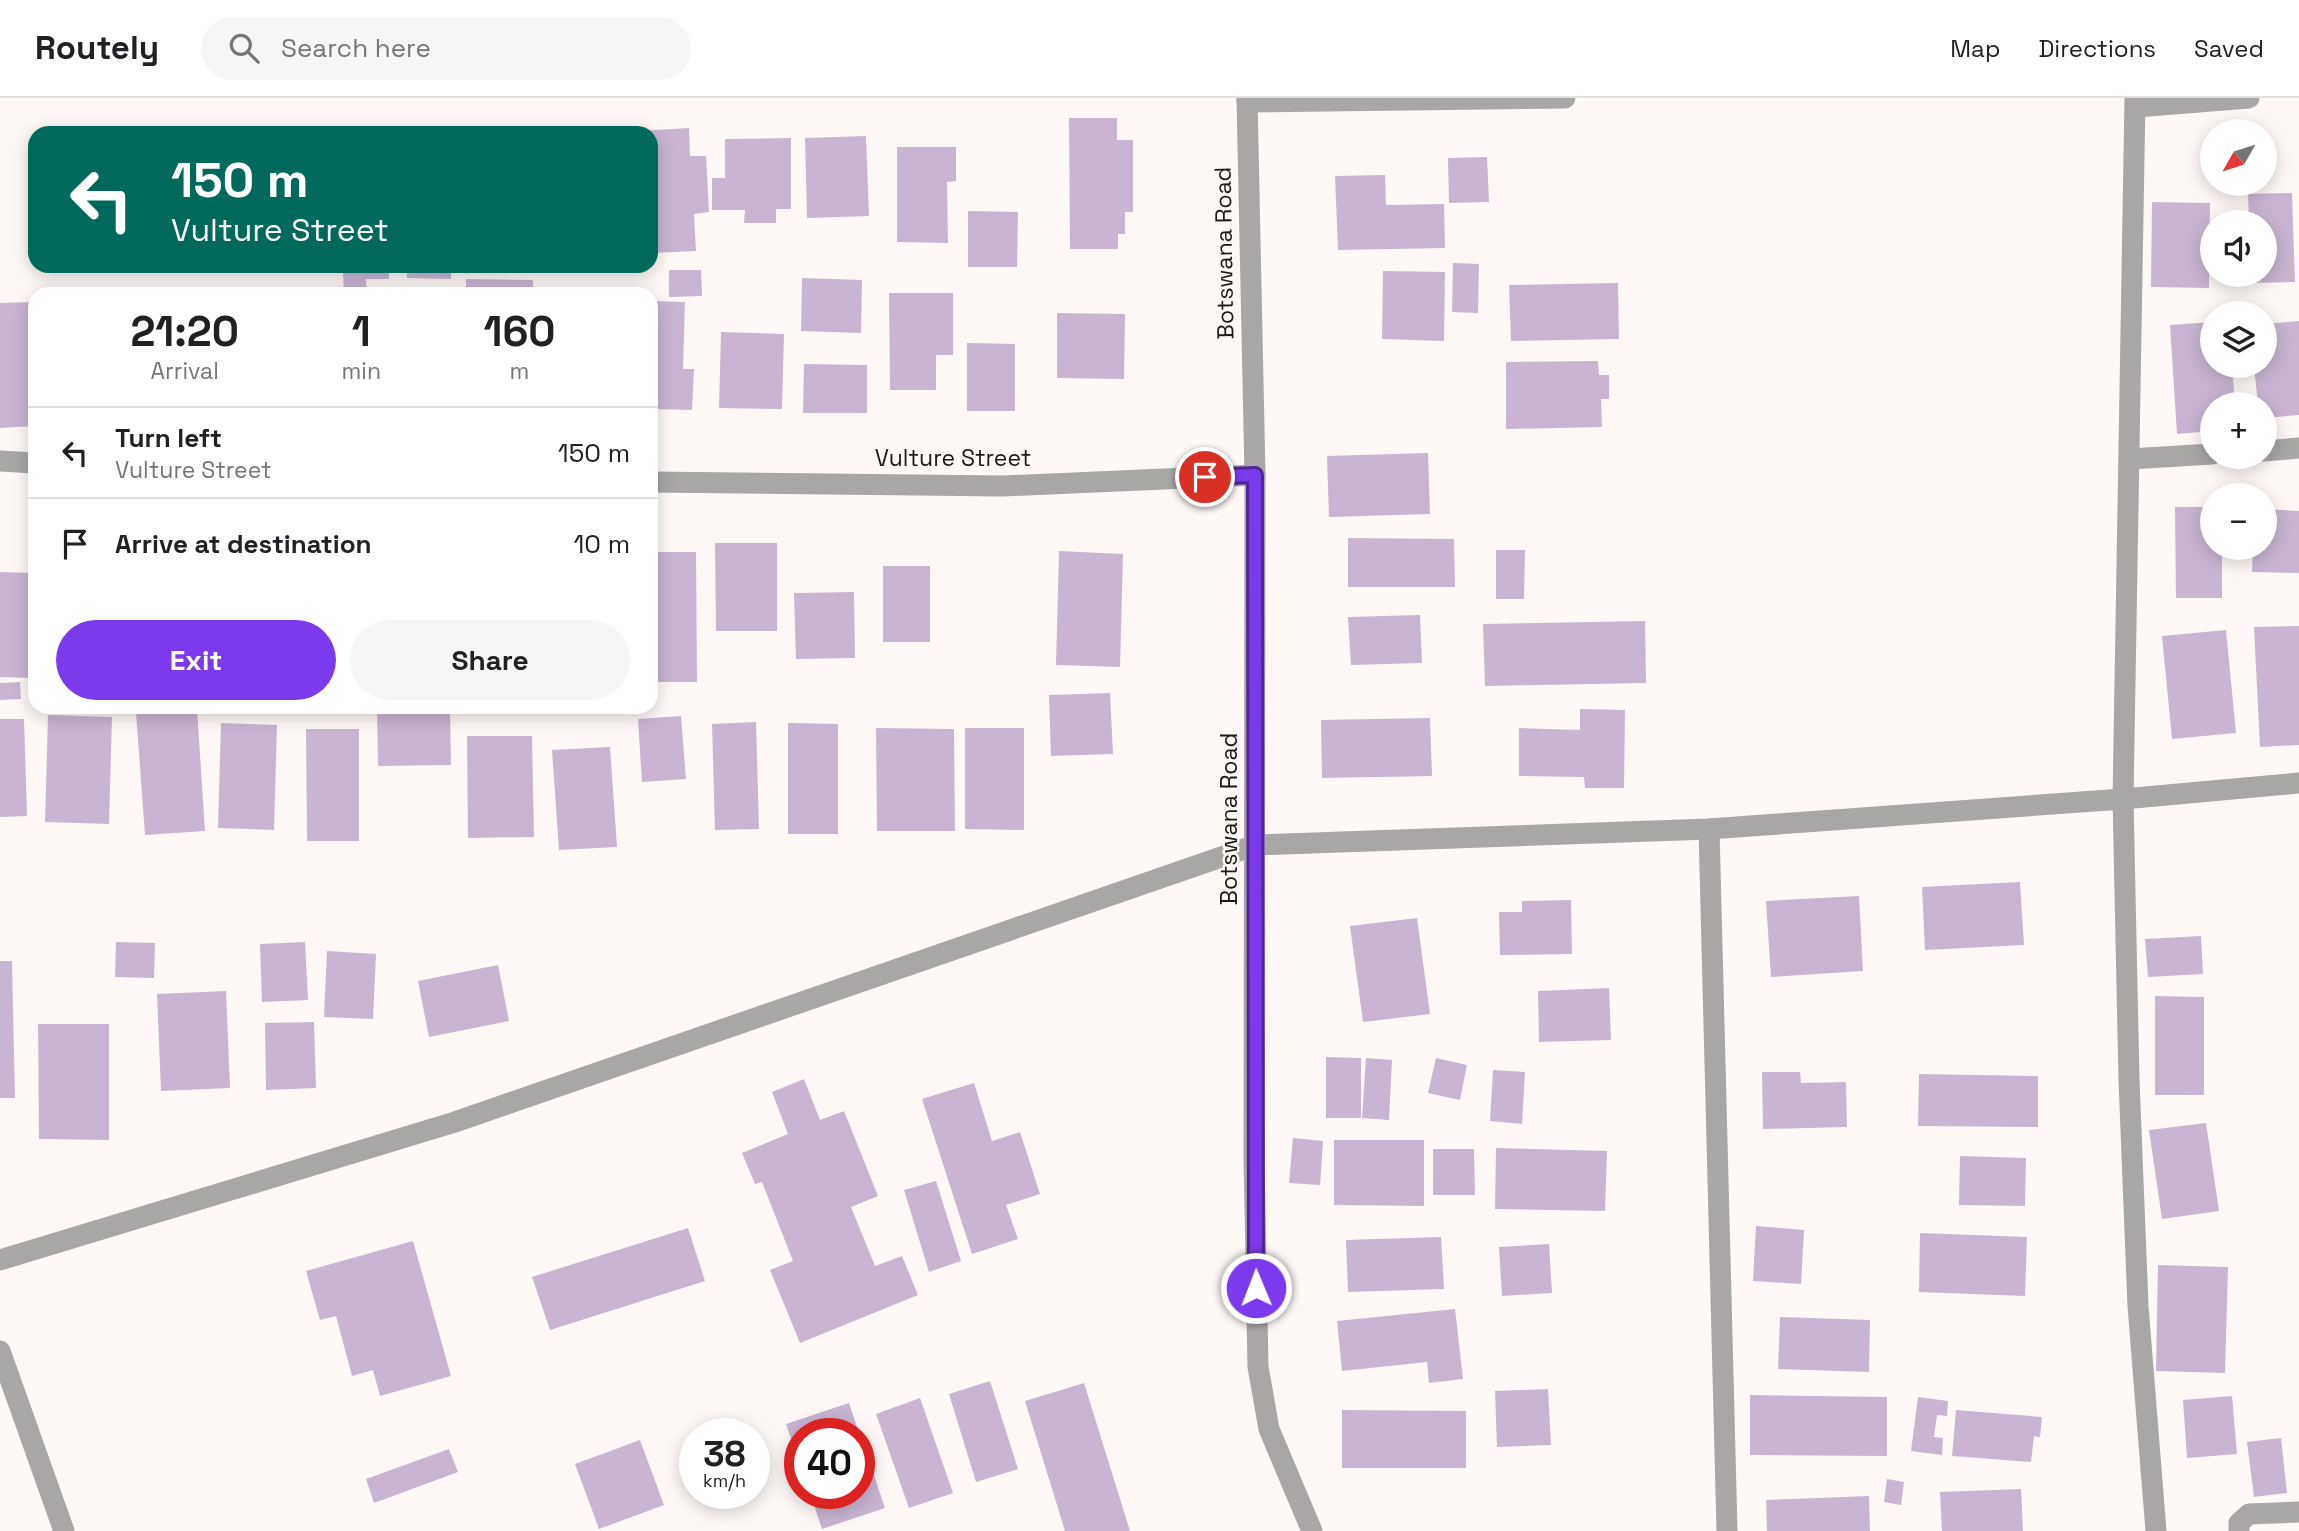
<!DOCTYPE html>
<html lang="en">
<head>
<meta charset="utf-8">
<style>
	body { margin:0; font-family:"Space Grotesk",sans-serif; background:#f6f6f6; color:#202124; height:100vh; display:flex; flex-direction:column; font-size:26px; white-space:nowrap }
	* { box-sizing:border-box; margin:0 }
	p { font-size:23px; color:#757577 }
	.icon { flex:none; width:38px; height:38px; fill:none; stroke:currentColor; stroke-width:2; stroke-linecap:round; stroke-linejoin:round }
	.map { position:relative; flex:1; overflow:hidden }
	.sheet { position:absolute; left:28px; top:189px; width:630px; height:427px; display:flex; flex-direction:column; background:#fff; border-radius:21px; box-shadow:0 4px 18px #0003 }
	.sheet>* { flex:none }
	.hud { position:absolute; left:28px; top:28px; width:630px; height:147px; border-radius:21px; box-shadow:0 4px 18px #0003; background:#00695c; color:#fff; overflow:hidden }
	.needle { width:46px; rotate:231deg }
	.controls { position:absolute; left:2200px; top:21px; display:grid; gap:14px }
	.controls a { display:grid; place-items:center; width:77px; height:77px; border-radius:50%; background:#fff; box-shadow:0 4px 18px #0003; font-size:35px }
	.speed { position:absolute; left:679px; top:1320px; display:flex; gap:14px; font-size:35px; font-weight:700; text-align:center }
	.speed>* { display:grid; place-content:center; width:91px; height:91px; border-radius:50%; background:#fff; box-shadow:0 4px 18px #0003; line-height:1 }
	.speed small { font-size:18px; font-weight:400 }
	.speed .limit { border:10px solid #d22; background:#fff; color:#111 }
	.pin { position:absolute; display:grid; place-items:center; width:60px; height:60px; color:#fff; margin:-30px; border:4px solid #fff; border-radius:50%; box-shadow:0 2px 7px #0007 }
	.me { position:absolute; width:77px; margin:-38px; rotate:359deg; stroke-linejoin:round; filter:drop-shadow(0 0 5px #0008) }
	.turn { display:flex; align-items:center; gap:24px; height:147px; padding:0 28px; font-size:32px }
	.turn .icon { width:91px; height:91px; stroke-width:2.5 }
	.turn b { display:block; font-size:49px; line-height:60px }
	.eta { display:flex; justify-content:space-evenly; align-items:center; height:119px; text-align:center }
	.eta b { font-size:42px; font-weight:600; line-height:49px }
	.primary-button { display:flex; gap:14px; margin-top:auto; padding:14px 28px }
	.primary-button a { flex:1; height:80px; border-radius:42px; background:#7c3aed; color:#fff; font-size:28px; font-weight:600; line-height:80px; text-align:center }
	.primary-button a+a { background:#f6f6f6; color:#202124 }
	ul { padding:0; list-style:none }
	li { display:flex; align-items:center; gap:21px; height:91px; padding:0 28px; border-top:2px solid #e0e0e0 }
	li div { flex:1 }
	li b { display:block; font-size:26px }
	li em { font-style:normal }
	header { display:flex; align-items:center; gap:42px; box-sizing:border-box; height:98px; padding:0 35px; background:#fff; border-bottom:2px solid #e0e0e0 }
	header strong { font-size:33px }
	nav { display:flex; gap:38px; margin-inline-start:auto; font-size:24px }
	.search { width:490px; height:63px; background:#f6f6f6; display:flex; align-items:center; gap:18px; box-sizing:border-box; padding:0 24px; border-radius:38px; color:#757577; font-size:26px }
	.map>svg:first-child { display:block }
</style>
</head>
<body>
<header>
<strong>Routely</strong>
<div class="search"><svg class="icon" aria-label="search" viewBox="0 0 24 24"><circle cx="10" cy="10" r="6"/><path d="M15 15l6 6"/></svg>Search here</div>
<nav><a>Map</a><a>Directions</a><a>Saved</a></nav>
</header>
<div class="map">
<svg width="2299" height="1433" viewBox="0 0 2299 1433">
	<rect width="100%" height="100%" fill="#fef8f6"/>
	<g fill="#c9b5d2">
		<polygon points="1069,20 1117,20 1117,42 1133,42 1133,114 1125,114 1125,136 1118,136 1118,151 1070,151"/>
		<polygon points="614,29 615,35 566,35 566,33"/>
		<polygon points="689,30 690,58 706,58 709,114 694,116 696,153 651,155 651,35 638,33"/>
		<polygon points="866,38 869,118 807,120 805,40"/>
		<polygon points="791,40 791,111 776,111 776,125 744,125 745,112 712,112 712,80 725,80 725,41"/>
		<polygon points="897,49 956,49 956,83 947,84 948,145 897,144"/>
		<polygon points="1487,59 1489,104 1449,105 1448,60"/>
		<polygon points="1385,77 1386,107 1444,106 1445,150 1338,152 1335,78"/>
		<polygon points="2292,95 2295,184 2250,185 2250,177 2264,177 2264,124 2249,124 2248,96"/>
		<polygon points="2152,104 2210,105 2209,190 2151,189"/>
		<polygon points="968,113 1018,114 1017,169 968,169"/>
		<polygon points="1453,165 1479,166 1478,215 1452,214"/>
		<polygon points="363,168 389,168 389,181 366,181 367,196 344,196 343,174 363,173"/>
		<polygon points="407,168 451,168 451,181 407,180"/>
		<polygon points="669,172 701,172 702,198 669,199"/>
		<polygon points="1383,173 1445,174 1444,243 1382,241"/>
		<polygon points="802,180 862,182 861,235 801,233"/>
		<polygon points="466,181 533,182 533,196 466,196"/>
		<polygon points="1618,185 1619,241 1511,243 1509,187"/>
		<polygon points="72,189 122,190 122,196 72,196"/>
		<polygon points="889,195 953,195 953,257 936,257 936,292 890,292"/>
		<polygon points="651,203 685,204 683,271 694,271 692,312 651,311"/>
		<polygon points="33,204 35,328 0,330 0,205"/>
		<polygon points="1057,215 1125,216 1124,281 1057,280"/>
		<polygon points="2299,223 2299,317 2264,320 2264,306 2258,306 2254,268 2264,268 2264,226"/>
		<polygon points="2212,224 2212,268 2232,268 2235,306 2212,306 2212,333 2177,336 2170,227"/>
		<polygon points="721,234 784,236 782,311 719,310"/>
		<polygon points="967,245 1015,246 1015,313 967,313"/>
		<polygon points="1598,263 1599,277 1609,277 1609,301 1601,301 1602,329 1506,331 1506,264"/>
		<polygon points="804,266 867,267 867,315 803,315"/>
		<polygon points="1428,355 1430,416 1329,419 1327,358"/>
		<polygon points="2175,409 2212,409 2212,450 2222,450 2222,500 2176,500"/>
		<polygon points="2264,411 2299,413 2299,475 2252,474 2253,450 2264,450"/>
		<polygon points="1348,440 1454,441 1455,489 1348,489"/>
		<polygon points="715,445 777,445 777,533 716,533"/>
		<polygon points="1496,452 1525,452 1524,501 1496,501"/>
		<polygon points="1059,453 1123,456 1120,569 1056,567"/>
		<polygon points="651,454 696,454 697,584 651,584"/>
		<rect x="883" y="468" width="47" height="76"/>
		<polygon points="0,474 34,475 30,580 0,579"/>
		<polygon points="854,494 855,560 796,561 794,495"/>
		<polygon points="1420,517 1422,565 1351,567 1348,519"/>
		<polygon points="1645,523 1646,585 1485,588 1483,526"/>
		<polygon points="2299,528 2299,647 2260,649 2254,529"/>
		<polygon points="2226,532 2236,635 2172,641 2162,538"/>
		<polygon points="20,584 21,601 0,602 0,585"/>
		<polygon points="1110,595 1113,656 1051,658 1049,597"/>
		<polygon points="377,609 450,609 451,667 378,668"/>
		<polygon points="197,611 205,733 145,737 136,614"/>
		<polygon points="1580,611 1625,612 1624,690 1585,690 1584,679 1519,678 1519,630 1580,632"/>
		<polygon points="48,617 112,619 109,726 45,724"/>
		<polygon points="681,618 686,681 642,684 638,621"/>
		<polygon points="1430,620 1432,678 1322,680 1321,622"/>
		<polygon points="0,621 24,621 27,718 0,719"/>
		<polygon points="756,624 759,731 715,732 712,626"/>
		<polygon points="221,625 277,627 274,732 218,730"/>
		<polygon points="788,625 838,626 838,736 788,736"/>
		<polygon points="876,630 954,631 955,733 877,733"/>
		<polygon points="965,630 1024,630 1024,732 965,731"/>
		<polygon points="306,631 359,631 359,743 307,743"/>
		<polygon points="467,638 532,638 534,739 468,740"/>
		<polygon points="610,649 617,749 559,752 552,652"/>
		<polygon points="2020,784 2024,847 1925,852 1922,789"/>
		<polygon points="1859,798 1863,873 1771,879 1766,803"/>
		<polygon points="1571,802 1572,856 1500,857 1499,814 1522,814 1522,803"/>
		<polygon points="1417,820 1430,916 1363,924 1350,828"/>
		<polygon points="2201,838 2203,876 2148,879 2145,841"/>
		<polygon points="116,844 155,845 154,880 115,879"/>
		<polygon points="305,844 308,902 262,904 260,846"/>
		<polygon points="327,853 376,856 373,921 324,919"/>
		<polygon points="0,863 12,863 15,1000 0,1000"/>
		<polygon points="498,867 509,923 429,939 418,883"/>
		<polygon points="1609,890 1611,942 1539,944 1538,893"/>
		<polygon points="226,893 230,990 161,993 157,896"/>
		<polygon points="2155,898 2204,899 2204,997 2155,997"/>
		<polygon points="314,924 316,990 266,992 265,925"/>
		<polygon points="38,926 109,926 109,1042 39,1041"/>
		<polygon points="1326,959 1361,960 1361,1020 1326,1020"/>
		<polygon points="1366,960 1392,962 1389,1022 1362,1020"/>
		<polygon points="1436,960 1467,967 1460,1002 1428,995"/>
		<polygon points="1493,972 1525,974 1522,1026 1490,1023"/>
		<polygon points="1762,974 1800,974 1801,985 1846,984 1847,1029 1763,1031"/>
		<polygon points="1919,976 2038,978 2038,1029 1918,1028"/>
		<polygon points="804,981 820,1022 844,1013 878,1098 851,1109 875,1168 902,1158 918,1197 800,1245 770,1172 793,1163 762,1084 755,1086 742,1055 788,1036 772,994"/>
		<polygon points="974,985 992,1043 1020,1034 1040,1096 1006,1107 1018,1141 972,1156 922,1001"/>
		<polygon points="2206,1025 2219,1113 2162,1121 2149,1032"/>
		<polygon points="1293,1040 1323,1043 1320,1087 1289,1085"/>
		<polygon points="1334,1042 1424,1042 1424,1108 1334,1107"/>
		<polygon points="1496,1050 1607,1053 1605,1113 1495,1111"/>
		<polygon points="1433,1051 1474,1051 1475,1097 1433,1097"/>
		<polygon points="1960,1058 2026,1060 2025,1108 1959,1107"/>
		<polygon points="936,1083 961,1163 929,1174 904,1092"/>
		<polygon points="1756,1128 1804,1132 1801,1186 1753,1183"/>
		<polygon points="688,1130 705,1183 550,1232 532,1179"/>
		<polygon points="1920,1135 2027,1139 2025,1198 1919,1194"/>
		<polygon points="1441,1139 1444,1191 1348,1194 1346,1142"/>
		<polygon points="413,1143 451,1278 380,1298 373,1272 352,1278 336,1218 320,1222 306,1173"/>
		<polygon points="1549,1146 1552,1195 1502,1198 1499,1149"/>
		<polygon points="2158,1167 2228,1169 2225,1275 2156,1273"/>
		<polygon points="1455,1211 1463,1281 1429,1285 1427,1264 1342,1273 1337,1223"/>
		<polygon points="1780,1219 1870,1222 1869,1274 1778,1271"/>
		<polygon points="990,1283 1018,1371 976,1384 949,1296"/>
		<polygon points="1084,1285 1130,1433 1065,1433 1025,1303"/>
		<polygon points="1548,1291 1551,1347 1497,1349 1495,1293"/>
		<polygon points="1750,1297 1887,1299 1887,1358 1750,1357"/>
		<polygon points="2232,1298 2237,1356 2187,1360 2183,1302"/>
		<polygon points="1918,1299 1948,1303 1947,1318 1937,1317 1934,1339 1943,1340 1942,1357 1911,1353"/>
		<polygon points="920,1300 953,1395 909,1410 876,1316"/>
		<polygon points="849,1305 859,1335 800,1335 799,1364 786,1326"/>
		<polygon points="1342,1312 1466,1313 1466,1370 1342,1370"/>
		<polygon points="1956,1312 2042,1319 2040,1339 2034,1338 2031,1364 1952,1358"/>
		<polygon points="860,1336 885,1410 822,1431 810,1395 859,1395"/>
		<polygon points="2281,1340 2287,1395 2254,1399 2247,1344"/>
		<polygon points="640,1342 664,1407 599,1431 575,1366"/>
		<polygon points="449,1351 458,1374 374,1405 366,1381"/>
		<polygon points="754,1366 766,1379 754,1389"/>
		<polygon points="1887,1381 1904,1384 1901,1407 1884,1404"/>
		<polygon points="2021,1391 2023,1433 1942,1433 1940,1394"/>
		<polygon points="1869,1398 1870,1433 1767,1433 1766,1402"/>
	</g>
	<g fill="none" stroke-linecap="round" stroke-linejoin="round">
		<g stroke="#a9a6a6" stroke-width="21">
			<polyline points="1247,0 1255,377 1254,1058 1258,1269 1269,1331 1312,1433"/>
			<polyline points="2135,0 2123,701 2299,685"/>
			<polyline points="1247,4 1565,0"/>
			<polyline points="2136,9 2249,0"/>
			<polyline points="2264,353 2299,350"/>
			<polyline points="2129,361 2212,356"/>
			<polyline points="0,363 35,365"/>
			<polyline points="651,384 1003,388 1255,377"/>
			<polyline points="1709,731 1727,1433"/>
			<polyline points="0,1162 455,1024 1256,747 1709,731 2123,701 2129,982 2138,1208 2156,1433"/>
			<polyline points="0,1253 64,1433"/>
			<polyline points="2239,1433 2239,1425 2249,1416 2299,1414"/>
		</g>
	</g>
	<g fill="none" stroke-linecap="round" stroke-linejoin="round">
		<defs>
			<polyline id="route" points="1205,379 1255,377 1256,1190"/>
		</defs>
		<use href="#route" stroke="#51269a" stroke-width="18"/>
		<use href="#route" stroke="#7c3aed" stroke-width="12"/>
	</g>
	<g text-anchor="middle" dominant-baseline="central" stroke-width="5" stroke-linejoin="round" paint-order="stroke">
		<g font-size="23" fill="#1c1a19" stroke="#fef8f6">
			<text transform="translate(1224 155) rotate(-91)">Botswana Road</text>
			<text x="953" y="360">Vulture Street</text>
			<text transform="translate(1229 721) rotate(-90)">Botswana Road</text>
		</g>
	</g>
</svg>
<div class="controls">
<a><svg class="needle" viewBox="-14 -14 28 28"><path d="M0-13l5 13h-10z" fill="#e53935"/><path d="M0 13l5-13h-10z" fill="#757577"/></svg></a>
<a><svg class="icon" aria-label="sound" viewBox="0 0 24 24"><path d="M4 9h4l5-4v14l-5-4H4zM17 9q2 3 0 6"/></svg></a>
<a><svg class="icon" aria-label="layers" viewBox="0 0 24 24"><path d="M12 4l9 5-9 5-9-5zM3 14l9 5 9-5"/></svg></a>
<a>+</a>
<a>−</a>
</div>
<div class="speed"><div>38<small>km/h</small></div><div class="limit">40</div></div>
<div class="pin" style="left:1205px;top:379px;background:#d93025"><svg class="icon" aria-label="arrive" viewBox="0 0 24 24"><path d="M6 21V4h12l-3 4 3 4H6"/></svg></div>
<svg class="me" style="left:1256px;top:1190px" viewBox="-20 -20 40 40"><circle r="17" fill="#7c3aed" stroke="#fff" stroke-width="3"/><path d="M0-11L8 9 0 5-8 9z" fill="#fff"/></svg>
<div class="hud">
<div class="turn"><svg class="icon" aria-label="left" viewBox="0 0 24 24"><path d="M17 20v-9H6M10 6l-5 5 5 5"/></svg><div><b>150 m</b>Vulture Street</div></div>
</div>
<section class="sheet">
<div class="eta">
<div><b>21:20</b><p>Arrival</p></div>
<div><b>1</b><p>min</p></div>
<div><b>160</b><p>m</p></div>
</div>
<ul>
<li><svg class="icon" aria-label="left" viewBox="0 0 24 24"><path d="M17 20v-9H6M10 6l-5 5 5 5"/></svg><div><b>Turn left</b><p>Vulture Street</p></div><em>150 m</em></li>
<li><svg class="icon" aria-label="arrive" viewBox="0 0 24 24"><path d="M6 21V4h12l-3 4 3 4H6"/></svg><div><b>Arrive at destination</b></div><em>10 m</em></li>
</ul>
<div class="primary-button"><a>Exit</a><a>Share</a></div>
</section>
</div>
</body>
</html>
